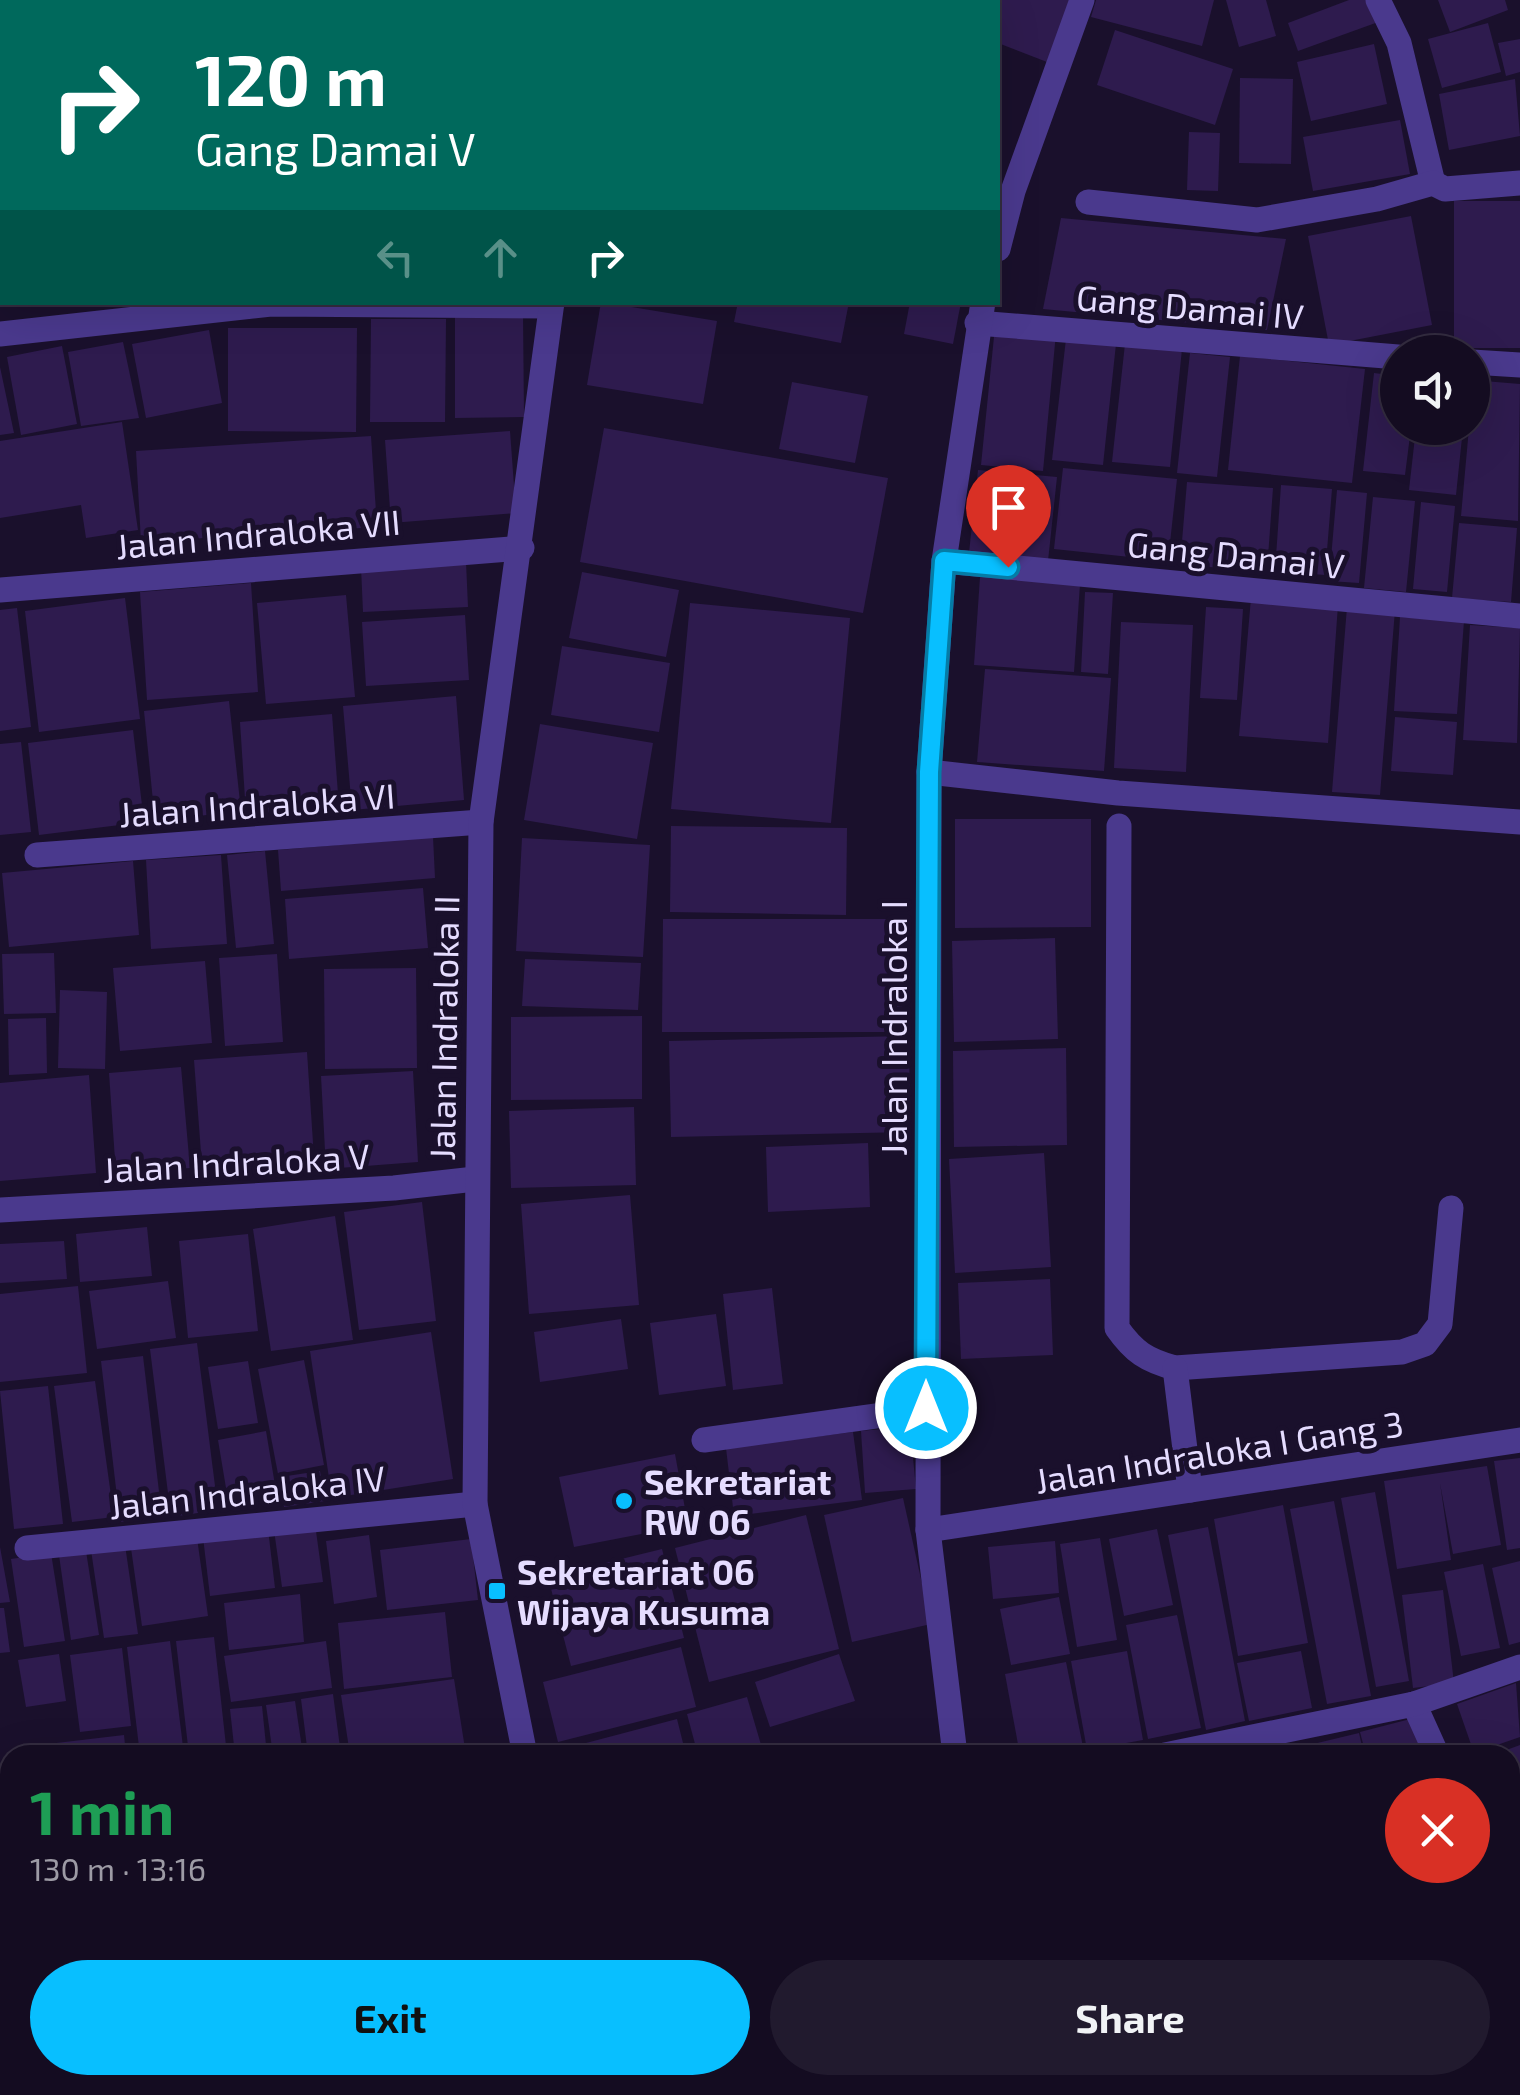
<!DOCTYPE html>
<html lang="en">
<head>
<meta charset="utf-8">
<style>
	body { margin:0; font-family:"Exo 2",sans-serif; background:#211a2e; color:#f1f3f6; height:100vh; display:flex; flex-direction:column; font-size:38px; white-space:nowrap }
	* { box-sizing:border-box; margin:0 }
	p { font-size:32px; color:#9d9ba5 }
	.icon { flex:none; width:55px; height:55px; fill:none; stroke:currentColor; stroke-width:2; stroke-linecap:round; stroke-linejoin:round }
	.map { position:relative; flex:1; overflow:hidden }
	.side { position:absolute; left:0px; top:1745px; width:1520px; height:350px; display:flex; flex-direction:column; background:#140c21; border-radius:30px 30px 0 0; box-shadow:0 10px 40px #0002,0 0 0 2px #332c3f }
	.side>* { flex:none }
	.banner { position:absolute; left:0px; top:0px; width:1000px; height:305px; box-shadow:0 10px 40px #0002,0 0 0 2px #332c3f; background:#00695c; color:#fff; overflow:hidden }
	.controls { position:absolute; left:1380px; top:335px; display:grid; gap:20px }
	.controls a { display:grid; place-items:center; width:110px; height:110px; border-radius:50%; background:#140c21; box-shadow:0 10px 40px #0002,0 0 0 2px #332c3f; font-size:50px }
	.pin { position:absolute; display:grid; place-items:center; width:85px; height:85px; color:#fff; margin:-102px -42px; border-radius:50% 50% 50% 0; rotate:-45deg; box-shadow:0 0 10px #0007 }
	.pin .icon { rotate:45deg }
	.me { position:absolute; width:110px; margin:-55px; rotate:0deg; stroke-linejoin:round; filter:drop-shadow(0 0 8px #0008) }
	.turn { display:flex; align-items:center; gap:35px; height:210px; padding:0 30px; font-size:45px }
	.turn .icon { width:130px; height:130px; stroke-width:2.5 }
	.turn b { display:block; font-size:70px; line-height:85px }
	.lanes { display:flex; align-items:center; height:95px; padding:0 30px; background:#0003; justify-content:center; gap:50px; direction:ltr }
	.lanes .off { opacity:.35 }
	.round { display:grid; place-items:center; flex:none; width:105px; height:105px; border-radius:52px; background:#211a2e }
	.head { display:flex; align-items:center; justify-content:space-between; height:170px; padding:0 30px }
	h1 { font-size:60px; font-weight:700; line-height:75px; color:#1e9e55 }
	.primary-button { display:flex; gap:20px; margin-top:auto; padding:20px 30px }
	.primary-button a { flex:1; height:115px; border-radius:60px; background:#08bfff; color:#111; font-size:40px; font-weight:700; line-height:115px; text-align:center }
	.primary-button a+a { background:#211a2e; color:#f1f3f6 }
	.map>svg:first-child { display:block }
</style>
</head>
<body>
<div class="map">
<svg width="1520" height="2095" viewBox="0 0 1520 2095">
	<rect width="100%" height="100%" fill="#1a102c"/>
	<g fill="#2e1b4e">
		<polygon points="998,0 1071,0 1047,62 998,43"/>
		<polygon points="1096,0 1214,0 1202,46 1091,17"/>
		<polygon points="1226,0 1266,0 1276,36 1239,47"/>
		<polygon points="1349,0 1373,0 1381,21 1298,51 1288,23"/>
		<polygon points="1438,0 1505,0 1508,10 1450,32"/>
		<polygon points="1488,23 1501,72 1442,88 1428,39"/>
		<polygon points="1115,30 1233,69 1215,125 1097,85"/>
		<polygon points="1520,39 1520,72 1506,76 1498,43"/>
		<polygon points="1374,44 1387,104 1311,121 1297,62"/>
		<polygon points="1240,78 1293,79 1291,164 1239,163"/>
		<polygon points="1515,79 1520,136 1449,150 1439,94"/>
		<polygon points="1400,120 1410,174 1313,191 1303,137"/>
		<polygon points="1189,132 1220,133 1218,191 1187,190"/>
		<rect x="1454" y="201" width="66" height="147"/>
		<polygon points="1411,216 1432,325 1329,345 1308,236"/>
		<polygon points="1061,218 1286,239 1267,330 1043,309"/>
		<polygon points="601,302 717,321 703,404 587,385"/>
		<polygon points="738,302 849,302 841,343 734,322"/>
		<polygon points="910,302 961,302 953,344 904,334"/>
		<polygon points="523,314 524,417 455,418 455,315"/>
		<polygon points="371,319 446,319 445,422 370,422"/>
		<polygon points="995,327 1056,333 1043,471 981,465"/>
		<polygon points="228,328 357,328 356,432 228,431"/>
		<polygon points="209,330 222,403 146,418 132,344"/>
		<polygon points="1066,339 1116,344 1103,465 1052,460"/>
		<polygon points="123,342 139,418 81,426 68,352"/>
		<polygon points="1125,344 1182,349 1170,467 1112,462"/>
		<polygon points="62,346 77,424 21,435 7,357"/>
		<polygon points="1190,353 1230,357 1217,477 1177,473"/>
		<polygon points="1240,356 1365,369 1352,483 1228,470"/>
		<polygon points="0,367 14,433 0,435"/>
		<polygon points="1374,373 1398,376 1398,428 1411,428 1405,475 1363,471"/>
		<polygon points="1472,380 1520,384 1518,521 1461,516 1469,428 1472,428"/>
		<polygon points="792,382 868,396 855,463 779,449"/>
		<polygon points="122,422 138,530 86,538 81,505 0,518 0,441"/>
		<polygon points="604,428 888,478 863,613 580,562"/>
		<polygon points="1416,428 1463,428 1456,495 1409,490"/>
		<polygon points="510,431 516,513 391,523 385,440"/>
		<polygon points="371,436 377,527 141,542 136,451"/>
		<polygon points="1063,468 1177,479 1168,561 1054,549"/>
		<polygon points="978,470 1057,477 1048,561 969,553"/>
		<polygon points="1187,482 1273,488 1267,571 1180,565"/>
		<polygon points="1281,485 1332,489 1325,575 1275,571"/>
		<polygon points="1337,490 1367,493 1359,583 1329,581"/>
		<polygon points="1373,497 1415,501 1406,592 1364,588"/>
		<polygon points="1421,502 1455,506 1447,592 1413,589"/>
		<polygon points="1459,523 1517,528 1511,602 1452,598"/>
		<polygon points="466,562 468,607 363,612 361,567"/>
		<polygon points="582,572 679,590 666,657 569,638"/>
		<polygon points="980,577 1080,584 1074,672 974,665"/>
		<polygon points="251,583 258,692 147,700 140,592"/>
		<polygon points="1085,592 1113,593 1108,674 1081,672"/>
		<polygon points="346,595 355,697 266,704 257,603"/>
		<polygon points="125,598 140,719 39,732 25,611"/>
		<polygon points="1251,598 1338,605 1328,743 1239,736"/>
		<polygon points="690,603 850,618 831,823 671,809"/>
		<polygon points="1206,607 1243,609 1237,700 1200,698"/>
		<polygon points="1347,607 1395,610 1380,795 1332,792"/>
		<polygon points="17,608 31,727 0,731 0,610"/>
		<polygon points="465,615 469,680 366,686 362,622"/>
		<polygon points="1400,617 1464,621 1457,714 1394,711"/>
		<polygon points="1121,622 1193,625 1186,772 1114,768"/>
		<polygon points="1470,625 1520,628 1517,743 1463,740"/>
		<polygon points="562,646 670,663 659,732 551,715"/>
		<polygon points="985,669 1111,678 1104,771 977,762"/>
		<polygon points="456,696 464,800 352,810 343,706"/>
		<polygon points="229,701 241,811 155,821 144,711"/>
		<polygon points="332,714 339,807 246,814 240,722"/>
		<polygon points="1395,717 1457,722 1453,775 1391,771"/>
		<polygon points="540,724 653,743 637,839 524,820"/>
		<polygon points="133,730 144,822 39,835 28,743"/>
		<polygon points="21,742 31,832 0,835 0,744"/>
		<polygon points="955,819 1091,819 1091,927 955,928"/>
		<polygon points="671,826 847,828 846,915 670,912"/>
		<polygon points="433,837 435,878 281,891 278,850"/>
		<polygon points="522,838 650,845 643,957 516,951"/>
		<polygon points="265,851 274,944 236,948 227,855"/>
		<polygon points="221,855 227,944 151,949 146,860"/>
		<polygon points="133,861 139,935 9,947 2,873"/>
		<polygon points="423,888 428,948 289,959 285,899"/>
		<polygon points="663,919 903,919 902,1032 662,1032"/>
		<polygon points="1055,938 1058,1039 954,1042 952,941"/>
		<polygon points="54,953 56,1013 4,1014 2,954"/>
		<polygon points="277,954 283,1042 225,1046 219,958"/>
		<polygon points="525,959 641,963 638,1010 522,1006"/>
		<polygon points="205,961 212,1043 120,1051 113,968"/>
		<polygon points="416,968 417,1068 325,1069 324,969"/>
		<polygon points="60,990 107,992 105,1069 58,1068"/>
		<polygon points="642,1016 642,1099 511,1100 511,1017"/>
		<polygon points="46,1018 47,1073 9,1075 8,1019"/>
		<polygon points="909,1036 910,1132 671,1137 669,1041"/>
		<polygon points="1066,1048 1067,1145 954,1147 953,1051"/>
		<polygon points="307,1052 314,1158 202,1166 194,1060"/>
		<polygon points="181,1067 190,1168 116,1174 109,1073"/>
		<polygon points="413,1071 418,1162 326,1169 321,1076"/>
		<polygon points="89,1075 96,1173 0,1181 0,1083"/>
		<polygon points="634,1107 636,1185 511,1188 509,1111"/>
		<polygon points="868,1143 870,1207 768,1212 766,1147"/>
		<polygon points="1044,1153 1051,1267 955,1273 949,1159"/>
		<polygon points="630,1195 639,1305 529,1314 521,1204"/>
		<polygon points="422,1202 436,1321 359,1330 344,1212"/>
		<polygon points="335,1216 353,1340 271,1351 253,1229"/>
		<polygon points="147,1227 152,1276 80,1282 76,1234"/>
		<polygon points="248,1234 258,1331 188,1338 179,1241"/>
		<polygon points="64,1241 67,1279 0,1283 0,1244"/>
		<polygon points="1050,1279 1053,1355 961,1359 958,1283"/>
		<polygon points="168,1281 176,1338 97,1349 89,1291"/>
		<polygon points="78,1286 87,1373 0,1382 0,1294"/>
		<polygon points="772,1288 783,1384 733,1390 723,1294"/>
		<polygon points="716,1314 726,1386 659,1395 650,1323"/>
		<polygon points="621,1319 628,1369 540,1382 534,1332"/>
		<polygon points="431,1332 453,1479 332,1498 310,1351"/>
		<polygon points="197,1343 218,1510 171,1517 150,1349"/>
		<polygon points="143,1356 162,1517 120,1522 101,1361"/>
		<polygon points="304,1360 324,1465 278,1474 258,1369"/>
		<polygon points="248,1361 258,1423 218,1429 208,1367"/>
		<polygon points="95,1381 114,1517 72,1522 54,1386"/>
		<polygon points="48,1386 63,1524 14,1529 0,1391"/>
		<polygon points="910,1426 916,1489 865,1493 861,1431"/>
		<polygon points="266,1431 276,1491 228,1500 218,1440"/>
		<polygon points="853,1432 862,1500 734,1516 726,1448"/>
		<polygon points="675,1454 688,1525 574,1547 559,1477"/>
		<polygon points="1520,1458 1520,1548 1507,1550 1494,1461"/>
		<polygon points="1487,1466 1501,1545 1453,1554 1440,1483 1451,1560 1397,1569 1384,1481"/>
		<polygon points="320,1471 325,1501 284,1507 280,1477"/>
		<polygon points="1375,1492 1409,1681 1376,1687 1341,1498"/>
		<polygon points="903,1498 931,1624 852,1642 824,1515"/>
		<polygon points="1334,1501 1371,1696 1327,1704 1290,1509"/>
		<polygon points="1283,1505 1308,1643 1238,1656 1214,1519"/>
		<polygon points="806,1515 839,1649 709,1682 675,1548"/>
		<polygon points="315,1524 323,1582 282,1587 274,1530"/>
		<polygon points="1208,1527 1245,1721 1206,1730 1168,1535"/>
		<polygon points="268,1529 275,1588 210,1596 203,1537"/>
		<polygon points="1157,1529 1173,1605 1124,1616 1109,1539"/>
		<polygon points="369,1535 377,1597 334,1604 326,1541"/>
		<polygon points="197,1538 208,1616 142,1626 131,1548"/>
		<polygon points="1100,1538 1117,1640 1077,1647 1060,1544"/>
		<polygon points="471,1539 478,1600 387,1610 380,1550"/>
		<polygon points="1055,1541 1059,1593 993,1599 988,1547"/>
		<polygon points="125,1545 138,1634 104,1638 91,1550"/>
		<polygon points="0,1547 10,1602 0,1603"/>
		<polygon points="662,1549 684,1638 571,1666 548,1577"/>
		<polygon points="86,1551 99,1635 71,1640 59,1555"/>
		<polygon points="51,1553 65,1641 24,1647 11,1559"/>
		<polygon points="1520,1561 1520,1642 1509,1645 1492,1568"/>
		<polygon points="1483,1564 1500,1648 1461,1656 1444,1572"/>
		<polygon points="1443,1590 1454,1683 1413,1688 1402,1595"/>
		<polygon points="300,1594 304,1642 229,1650 224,1603"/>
		<polygon points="1059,1597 1070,1654 1011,1665 1000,1609"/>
		<polygon points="0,1608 4,1608 10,1652 0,1653"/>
		<polygon points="445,1612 452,1677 344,1689 338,1623"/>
		<polygon points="1177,1615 1201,1728 1148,1739 1126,1625"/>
		<polygon points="214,1637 227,1755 189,1755 176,1641"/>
		<polygon points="170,1641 184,1755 140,1755 127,1647"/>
		<polygon points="326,1641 332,1688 231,1702 224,1656"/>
		<polygon points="681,1647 696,1707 558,1742 543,1682"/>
		<polygon points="122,1648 131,1726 80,1732 70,1655"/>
		<polygon points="1127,1651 1143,1740 1087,1750 1071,1661"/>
		<polygon points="1301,1651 1312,1708 1249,1721 1237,1663"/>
		<polygon points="59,1654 66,1701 26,1707 18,1660"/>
		<polygon points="839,1654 855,1701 770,1727 755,1682"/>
		<polygon points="1066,1662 1084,1752 1020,1755 1005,1674"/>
		<polygon points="454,1679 466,1755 350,1755 341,1695"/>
		<polygon points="1516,1683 1520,1737 1474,1753 1457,1704"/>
		<polygon points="333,1694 341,1755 308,1755 301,1699"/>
		<polygon points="747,1697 764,1755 698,1755 687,1714"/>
		<polygon points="295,1701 303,1755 273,1755 266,1705"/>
		<polygon points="262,1706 267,1755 235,1755 230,1709"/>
		<polygon points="1418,1717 1427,1755 1366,1755 1360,1732"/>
		<polygon points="677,1719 686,1755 553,1755 552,1752"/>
		<polygon points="1359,1733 1364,1755 1311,1755 1309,1745"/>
		<polygon points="124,1735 126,1755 50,1755 48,1744"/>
		<polygon points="1307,1743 1310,1755 1261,1755 1261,1754"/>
		<polygon points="1520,1745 1520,1808 1510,1812 1510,1755 1493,1755"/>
		<polygon points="1520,1814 1520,1866 1510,1842 1510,1818"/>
		<polygon points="10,1815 10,1949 0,1951 0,1817"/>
		<polygon points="1520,1995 1520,2060 1510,2064 1510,2000"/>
		<polygon points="10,2022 10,2085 36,2085 38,2095 0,2095 0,2024"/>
		<polygon points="1520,2068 1520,2095 1462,2095 1483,2085 1510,2085 1510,2073"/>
		<polygon points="44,2085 92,2085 94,2095 46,2095"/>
		<polygon points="102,2085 153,2085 128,2095 106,2095"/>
		<polygon points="188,2085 258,2085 262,2095 165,2095"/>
		<polygon points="330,2085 378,2085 378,2086 333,2095"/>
		<polygon points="411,2085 452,2085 456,2095 386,2095"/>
		<polygon points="500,2085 590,2085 594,2095 504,2095"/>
		<polygon points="706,2085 787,2085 792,2095 696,2095 694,2090"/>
		<polygon points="820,2085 915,2085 919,2095 824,2095"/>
		<polygon points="976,2085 1019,2085 1024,2095 953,2095"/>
		<polygon points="1157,2085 1202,2085 1205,2095 1127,2095"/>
		<polygon points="1215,2085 1283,2085 1283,2086 1256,2095 1218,2095"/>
		<polygon points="1314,2085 1325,2085 1329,2095 1289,2095"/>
		<polygon points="1345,2085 1387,2085 1390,2095 1349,2095"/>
		<polygon points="1394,2085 1445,2085 1449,2095 1397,2095"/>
	</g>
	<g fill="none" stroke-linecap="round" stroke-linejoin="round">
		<g stroke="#4a398d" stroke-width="25">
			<path d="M1119,826L1117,1328C1134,1352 1146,1360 1175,1368L1402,1352L1425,1344L1440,1324L1451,1208"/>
			<polyline points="1175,1368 1190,1490"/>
		</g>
		<g stroke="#4a398d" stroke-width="25">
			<polyline points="338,0 362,2"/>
			<polyline points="1378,0 1399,43 1433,183"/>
			<polyline points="217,2 255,0"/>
			<polyline points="630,2 631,0"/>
			<polyline points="0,37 2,36"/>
			<polyline points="1088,202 1257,220 1377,199 1433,183 1445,189 1520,183"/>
			<polyline points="998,249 1013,191 1082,0"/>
			<polyline points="977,323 1398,357"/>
			<polyline points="0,334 271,304 551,306"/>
			<polyline points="1472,362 1520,365"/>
			<polyline points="944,561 1520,616"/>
			<polyline points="0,590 522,548"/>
			<polyline points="929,772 1118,793 1520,822"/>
			<polyline points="37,855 481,822"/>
			<polyline points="0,1210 394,1188 475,1179"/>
			<polyline points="704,1440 926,1409"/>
			<polyline points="928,1530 1520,1440"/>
			<polyline points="27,1548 475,1504"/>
			<polyline points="1414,1704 1437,1755"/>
			<polyline points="525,1755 475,1504 481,822 552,302"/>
			<polyline points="955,1755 928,1530 929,772 944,561 983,302"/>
			<polyline points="1165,1755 1414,1704 1520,1667"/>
			<polyline points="1510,1920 1520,1942"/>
			<polyline points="0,2004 10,2001"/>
			<polyline points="280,2085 283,2095"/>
			<polyline points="613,2085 616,2095"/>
			<polyline points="1060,2085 1063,2095"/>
			<polyline points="1208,2085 1212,2095"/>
		</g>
	</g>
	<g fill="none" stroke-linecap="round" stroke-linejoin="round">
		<defs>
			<polyline id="route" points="926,1408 929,772 944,561 1008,567"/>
		</defs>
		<use href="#route" stroke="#057ca6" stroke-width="25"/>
		<use href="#route" stroke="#08bfff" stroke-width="18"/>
	</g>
	<g fill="#08bfff" stroke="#1a102c" stroke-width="4">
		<circle cx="624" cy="1501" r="10"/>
		<rect x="487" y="1581" width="20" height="20" rx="5"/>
	</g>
	<g text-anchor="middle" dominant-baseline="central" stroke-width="10" stroke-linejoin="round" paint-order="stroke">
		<g font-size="35" fill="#e5dcff" stroke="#1a102c">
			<text transform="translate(1190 306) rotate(5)">Gang Damai IV</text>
			<text transform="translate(258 533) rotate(-5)">Jalan Indraloka VII</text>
			<text transform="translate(1236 554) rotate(6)">Gang Damai V</text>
			<text transform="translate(257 804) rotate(-4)">Jalan Indraloka VI</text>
			<text transform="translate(443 1028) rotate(-89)">Jalan Indraloka II</text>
			<text transform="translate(893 1028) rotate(-90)">Jalan Indraloka I</text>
			<text transform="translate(236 1162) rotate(-3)">Jalan Indraloka V</text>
			<text transform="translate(1219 1451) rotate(-9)">Jalan Indraloka I Gang 3</text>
			<text transform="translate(247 1491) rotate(-6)">Jalan Indraloka IV</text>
		</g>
		<g font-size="35" font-weight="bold" fill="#e5dcff" stroke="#1a102c" text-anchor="start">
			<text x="644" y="1481">Sekretariat<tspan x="644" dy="40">RW 06</tspan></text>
			<text x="517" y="1571">Sekretariat 06<tspan x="517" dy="40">Wijaya Kusuma</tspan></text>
		</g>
	</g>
</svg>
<div class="controls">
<a><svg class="icon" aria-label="sound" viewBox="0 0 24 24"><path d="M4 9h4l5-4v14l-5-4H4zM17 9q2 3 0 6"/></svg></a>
</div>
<div class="pin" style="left:1008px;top:567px;background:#d93025"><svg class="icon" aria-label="arrive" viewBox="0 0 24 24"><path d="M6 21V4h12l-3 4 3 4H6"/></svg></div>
<svg class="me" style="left:926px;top:1408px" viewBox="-20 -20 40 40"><circle r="17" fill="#08bfff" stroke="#fff" stroke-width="3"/><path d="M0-11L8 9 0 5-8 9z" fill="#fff"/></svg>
<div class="banner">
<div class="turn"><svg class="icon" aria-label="right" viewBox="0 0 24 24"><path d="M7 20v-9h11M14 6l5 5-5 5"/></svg><div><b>120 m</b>Gang Damai V</div></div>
<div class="lanes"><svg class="icon off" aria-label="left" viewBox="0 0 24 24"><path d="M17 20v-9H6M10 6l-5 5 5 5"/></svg><svg class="icon off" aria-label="ahead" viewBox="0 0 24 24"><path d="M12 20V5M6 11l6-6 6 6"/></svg><svg class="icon" aria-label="right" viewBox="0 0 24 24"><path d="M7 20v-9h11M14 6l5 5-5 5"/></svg></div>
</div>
<section class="side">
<div class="head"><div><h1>1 min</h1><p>130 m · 13:16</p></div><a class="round" style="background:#d93025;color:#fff"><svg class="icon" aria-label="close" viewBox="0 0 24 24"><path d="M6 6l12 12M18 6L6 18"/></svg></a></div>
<div class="primary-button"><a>Exit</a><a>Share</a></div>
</section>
</div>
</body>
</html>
